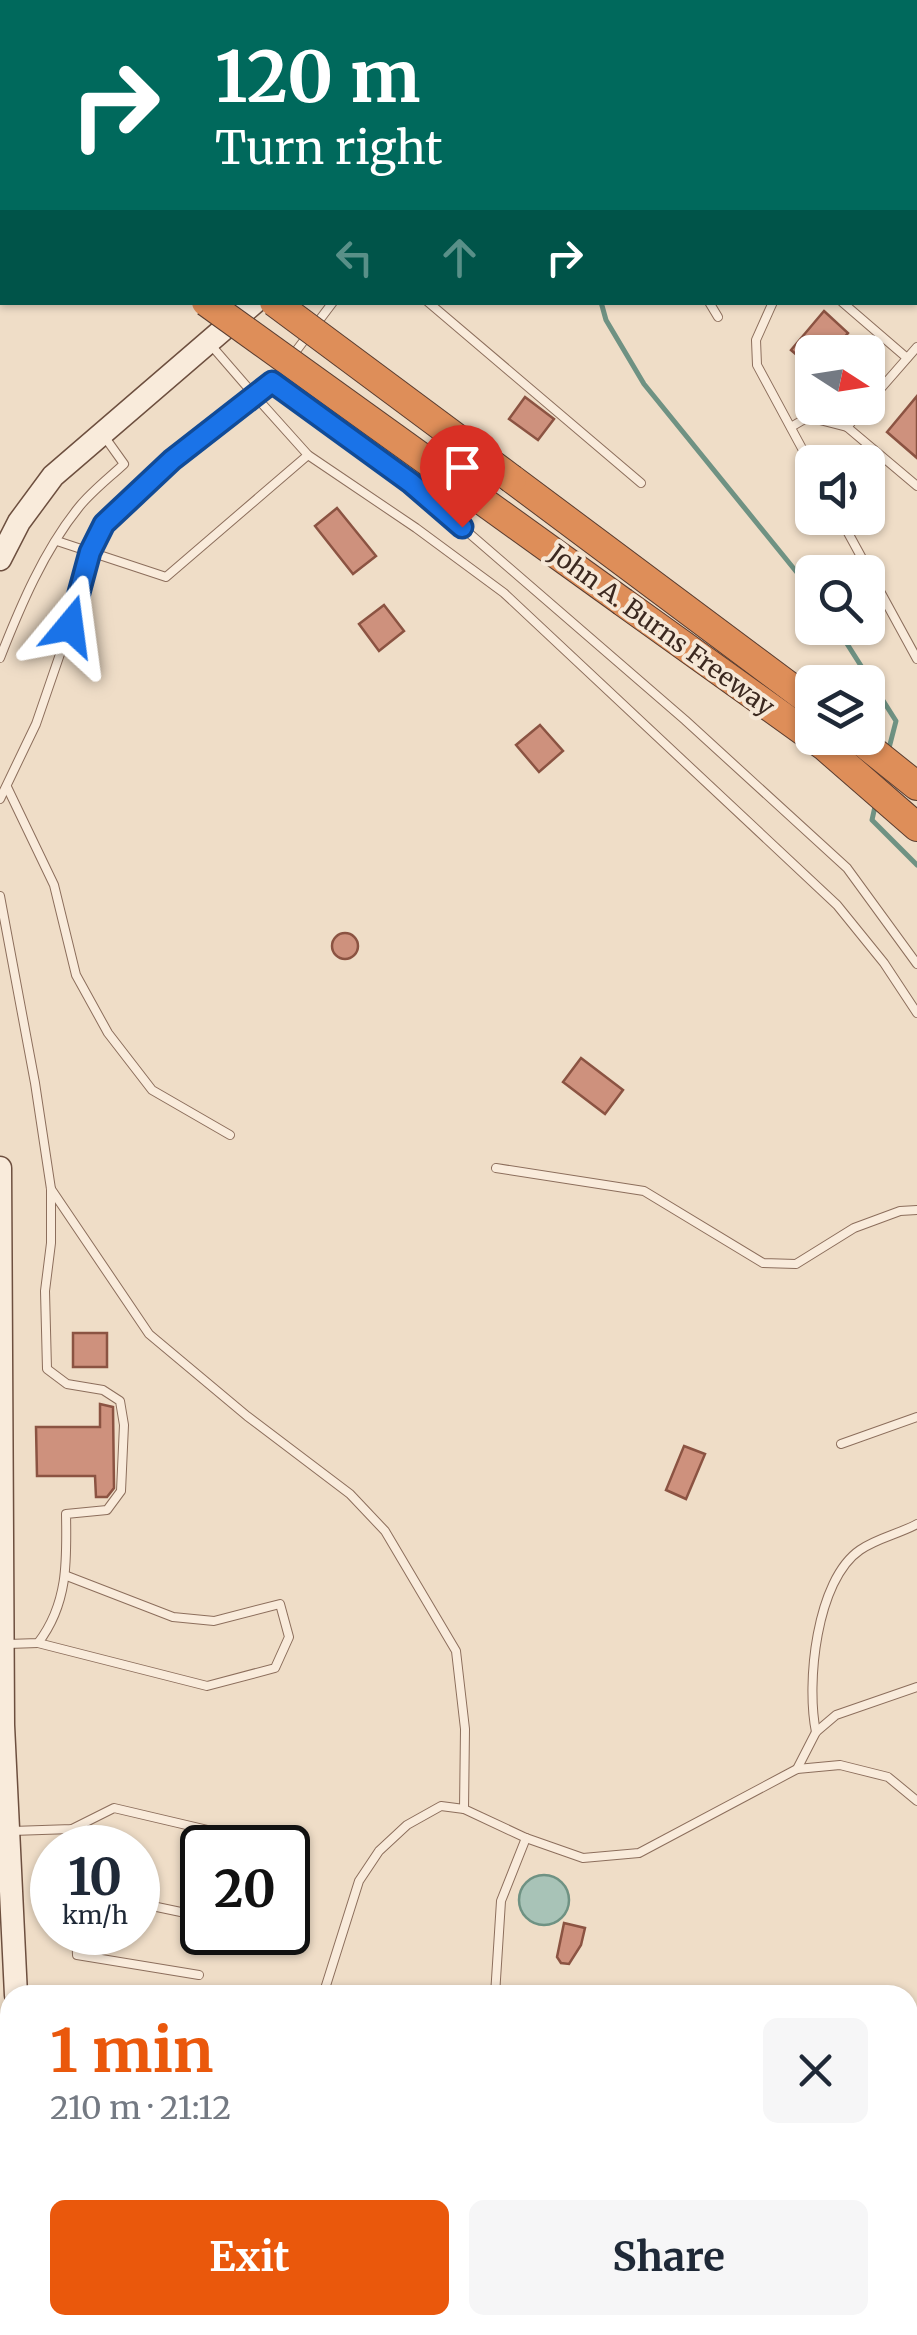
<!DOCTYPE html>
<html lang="en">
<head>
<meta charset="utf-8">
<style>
	body { margin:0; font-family:Merriweather,serif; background:#f6f6f7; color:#1f2937; height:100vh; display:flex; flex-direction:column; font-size:38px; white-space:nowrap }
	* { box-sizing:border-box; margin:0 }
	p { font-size:32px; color:#747a83 }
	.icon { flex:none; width:55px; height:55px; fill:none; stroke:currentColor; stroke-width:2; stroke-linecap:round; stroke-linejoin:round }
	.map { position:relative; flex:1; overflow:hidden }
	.side { position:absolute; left:0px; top:1985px; width:918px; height:350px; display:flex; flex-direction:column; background:#fff; border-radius:30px 30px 0 0; box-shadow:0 2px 8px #0004 }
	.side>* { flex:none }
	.banner { position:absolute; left:0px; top:0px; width:918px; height:305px; box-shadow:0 2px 8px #0004; background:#00695c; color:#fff; overflow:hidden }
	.needle { width:65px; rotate:102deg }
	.fabs { position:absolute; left:795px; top:335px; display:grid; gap:20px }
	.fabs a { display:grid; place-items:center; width:90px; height:90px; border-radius:15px; background:#fff; box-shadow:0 2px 8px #0004; font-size:50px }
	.speed { position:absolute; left:30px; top:1825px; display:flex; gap:20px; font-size:50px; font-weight:700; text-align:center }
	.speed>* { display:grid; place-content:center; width:130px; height:130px; border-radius:50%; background:#fff; box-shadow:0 2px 8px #0004; line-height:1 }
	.speed small { font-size:25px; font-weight:400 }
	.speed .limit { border:5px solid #111; border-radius:15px; background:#fff; color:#111 }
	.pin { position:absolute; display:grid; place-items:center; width:85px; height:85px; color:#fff; margin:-102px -42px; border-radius:50% 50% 50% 0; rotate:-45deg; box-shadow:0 0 10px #0007 }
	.pin .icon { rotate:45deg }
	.me { position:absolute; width:110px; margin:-55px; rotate:16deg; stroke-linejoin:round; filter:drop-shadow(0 0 8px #0008) }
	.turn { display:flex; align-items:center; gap:35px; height:210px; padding:0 50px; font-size:45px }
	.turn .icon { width:130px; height:130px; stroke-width:2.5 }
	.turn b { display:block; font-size:70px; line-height:85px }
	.lanes { display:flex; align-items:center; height:95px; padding:0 50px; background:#0003; justify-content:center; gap:50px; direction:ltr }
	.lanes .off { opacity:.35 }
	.round { display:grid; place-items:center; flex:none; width:105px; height:105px; border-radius:15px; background:#f6f6f7 }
	.headline { display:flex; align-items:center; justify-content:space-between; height:170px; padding:0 50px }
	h1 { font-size:60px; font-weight:700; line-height:75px; color:#ea580c }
	.button { display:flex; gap:20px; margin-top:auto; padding:20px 50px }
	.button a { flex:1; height:115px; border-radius:15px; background:#ea580c; color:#fff; font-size:40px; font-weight:700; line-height:115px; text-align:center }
	.button a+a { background:#f6f6f7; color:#1f2937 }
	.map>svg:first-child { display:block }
</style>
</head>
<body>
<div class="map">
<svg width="917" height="2335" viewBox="0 0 917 2335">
	<rect width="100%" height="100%" fill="#efddc7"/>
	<circle fill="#a8c3b7" stroke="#6f9283" stroke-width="2.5" cx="544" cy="1900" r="25"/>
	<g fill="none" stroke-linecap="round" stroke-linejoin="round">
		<g stroke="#6f9283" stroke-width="5">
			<polyline points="503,0 504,2"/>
			<polyline points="601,302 606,320 644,384 812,591"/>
			<polyline points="837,628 896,721 888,752"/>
			<polyline points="876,802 872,820 917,865"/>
		</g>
	</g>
	<g fill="#ce917d" stroke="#8b5342" stroke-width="2.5">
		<polygon points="824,311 848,333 832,352 812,352 812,368 791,350"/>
		<polygon points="917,396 917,458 887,432"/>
		<polygon points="525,397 554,419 538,440 509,419"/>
		<polygon points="337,508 376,556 353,574 315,526"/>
		<polygon points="384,605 404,631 379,651 359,624"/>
		<polygon points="540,725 563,751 539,772 516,745"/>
		<circle cx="345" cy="946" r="13"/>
		<polygon points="581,1058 623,1090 605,1114 563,1082"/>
		<rect x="73" y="1333" width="34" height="34"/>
		<polygon points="100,1404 113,1407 114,1488 107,1497 96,1497 95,1476 37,1476 36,1427 100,1427"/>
		<polygon points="684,1446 705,1454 686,1499 666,1490"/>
		<polygon points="564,1923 585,1928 581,1945 569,1964 561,1963 557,1957"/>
	</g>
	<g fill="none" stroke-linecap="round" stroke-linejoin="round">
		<defs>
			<g id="lane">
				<polyline points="701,0 704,2"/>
				<polyline points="189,2 191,0"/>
				<polyline points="592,2 593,0"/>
				<polyline points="666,2 668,0"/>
				<polyline points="806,2 807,0"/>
				<polyline points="915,134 917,138"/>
				<polyline points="428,302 641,483"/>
				<polyline points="709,302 718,317"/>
				<polyline points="773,302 756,340 757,365 812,467"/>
				<polyline points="842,302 907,358"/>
				<polyline points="210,344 255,396 273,382 285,366"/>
				<polyline points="293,355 333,302"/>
				<polyline points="273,382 411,483 685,720 847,868 917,964"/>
				<polyline points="868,403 917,347"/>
				<polyline points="791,427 808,417 847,427 917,486"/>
				<polyline points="847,427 864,408"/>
				<polyline points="840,518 917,659"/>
				<polyline points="57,541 166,577 308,455"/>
				<path d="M0,658C20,607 44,550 79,507C92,491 109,478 124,464L104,436"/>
				<polyline points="7,787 54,885 76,975 108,1033 152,1090 230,1135"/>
				<polyline points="0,799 36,724 70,625 90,553 104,525 172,460 255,396 308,455 416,528 504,593 837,905 884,963 917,1013"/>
				<path d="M0,896L35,1083L51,1189V1243L45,1291L47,1369L67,1384L103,1390L120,1401L124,1425L121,1491L107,1510L66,1514C67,1561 68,1604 38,1643L8,1644"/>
				<polyline points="496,1168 644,1191 763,1263 796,1264 854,1228 900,1211 917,1210"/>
				<polyline points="51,1189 149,1334 247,1416 350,1494 385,1531 456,1651 465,1729 464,1809 526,1838 583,1858 639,1853 797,1769 840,1765 888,1777 917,1801"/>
				<polyline points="841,1444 917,1417"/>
				<polyline points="38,1643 207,1686 275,1668 289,1637 280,1604 214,1621 173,1617 67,1576"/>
				<path d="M816,1732C806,1684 816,1580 860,1550C877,1538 899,1534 917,1524"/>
				<polyline points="797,1769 816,1732 836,1715 917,1687"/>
				<polyline points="72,1829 73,1848"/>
				<polyline points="12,1831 72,1829 114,1808 284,1848"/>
				<polyline points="138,1903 195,1915"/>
				<polyline points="76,1932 77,1955 199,1975"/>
				<polyline points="323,1995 359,1881 379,1851 407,1825 441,1806 464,1809"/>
				<polyline points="495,1995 501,1901 526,1838"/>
				<polyline points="908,2177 917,2171"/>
				<polyline points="255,2335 256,2325"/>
				<polyline points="582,2335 585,2325"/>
			</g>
			<g id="street">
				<polyline points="849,0 853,2"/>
				<polyline points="915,54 917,55"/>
			</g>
			<g id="secondary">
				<polyline points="407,0 408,2"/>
				<polyline points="0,559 19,522 53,476 255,302"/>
				<polyline points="0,1168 3,1725 16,1995"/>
				<polyline points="37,2325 37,2335"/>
			</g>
			<g id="highway">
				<polyline points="0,99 2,101"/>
				<polyline points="0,155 2,157"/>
				<polyline points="512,479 812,703"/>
				<polyline points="623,602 824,746 917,827"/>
				<polyline points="857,738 917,786"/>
			</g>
		</defs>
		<use href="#lane" stroke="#8c6e5c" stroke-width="10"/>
		<use href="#street" stroke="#8c6e5c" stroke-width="18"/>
		<use href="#secondary" stroke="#6d4f3f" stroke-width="25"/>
		<use href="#highway" stroke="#5a3d30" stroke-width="30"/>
		<use href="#lane" stroke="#f9ebdb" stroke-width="8"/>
		<use href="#street" stroke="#f9ebdb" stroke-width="15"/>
		<use href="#secondary" stroke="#f9ebdb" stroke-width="22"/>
		<use href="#highway" stroke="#de8e59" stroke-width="28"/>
		<defs>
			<g id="highway-bridge">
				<polyline points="206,302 623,602"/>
				<polyline points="274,302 512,479"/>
			</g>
		</defs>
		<use href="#highway-bridge" stroke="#5a3d30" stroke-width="30" stroke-linecap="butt"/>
		<use href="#highway-bridge" stroke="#de8e59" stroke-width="28"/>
	</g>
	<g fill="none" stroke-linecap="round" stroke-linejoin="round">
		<defs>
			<polyline id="route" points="70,626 90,552 104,524 172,460 272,382 411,483 462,527"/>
		</defs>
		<use href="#route" stroke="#114b97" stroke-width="25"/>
		<use href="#route" stroke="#1a73e8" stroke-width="18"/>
	</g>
	<g text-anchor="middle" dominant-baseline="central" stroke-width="8" stroke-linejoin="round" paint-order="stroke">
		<g font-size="25" fill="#3c2920" stroke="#f6e8d7">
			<text transform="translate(662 630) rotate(36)">John A. Burns Freeway</text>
		</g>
	</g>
</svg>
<div class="fabs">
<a><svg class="needle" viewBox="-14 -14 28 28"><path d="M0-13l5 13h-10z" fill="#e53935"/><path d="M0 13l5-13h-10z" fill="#747a83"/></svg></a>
<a><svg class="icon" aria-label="sound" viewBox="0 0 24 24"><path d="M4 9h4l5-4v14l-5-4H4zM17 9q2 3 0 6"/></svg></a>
<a><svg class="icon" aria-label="search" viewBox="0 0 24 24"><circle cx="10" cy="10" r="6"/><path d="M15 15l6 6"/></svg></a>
<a><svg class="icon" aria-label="layers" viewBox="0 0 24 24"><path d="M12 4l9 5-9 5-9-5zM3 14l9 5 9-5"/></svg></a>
</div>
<div class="speed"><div>10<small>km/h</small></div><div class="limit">20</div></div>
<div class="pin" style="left:462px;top:527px;background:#d93025"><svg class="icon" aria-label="arrive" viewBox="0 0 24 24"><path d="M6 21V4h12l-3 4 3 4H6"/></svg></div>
<svg class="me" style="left:70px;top:626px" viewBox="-20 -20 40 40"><path d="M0-17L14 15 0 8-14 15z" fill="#1a73e8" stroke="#fff" stroke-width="4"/></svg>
<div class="banner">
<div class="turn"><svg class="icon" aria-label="right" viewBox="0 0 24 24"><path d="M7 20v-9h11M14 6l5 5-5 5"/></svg><div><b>120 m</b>Turn right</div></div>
<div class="lanes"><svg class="icon off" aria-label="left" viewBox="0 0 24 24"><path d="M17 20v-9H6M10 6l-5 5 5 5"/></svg><svg class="icon off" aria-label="ahead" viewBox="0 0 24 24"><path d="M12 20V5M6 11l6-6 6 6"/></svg><svg class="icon" aria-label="right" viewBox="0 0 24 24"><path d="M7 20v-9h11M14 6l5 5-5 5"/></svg></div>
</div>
<section class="side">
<div class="headline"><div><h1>1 min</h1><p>210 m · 21:12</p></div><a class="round"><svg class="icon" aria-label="close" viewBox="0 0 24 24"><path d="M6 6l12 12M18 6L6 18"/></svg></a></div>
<div class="button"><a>Exit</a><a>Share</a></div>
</section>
</div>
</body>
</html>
